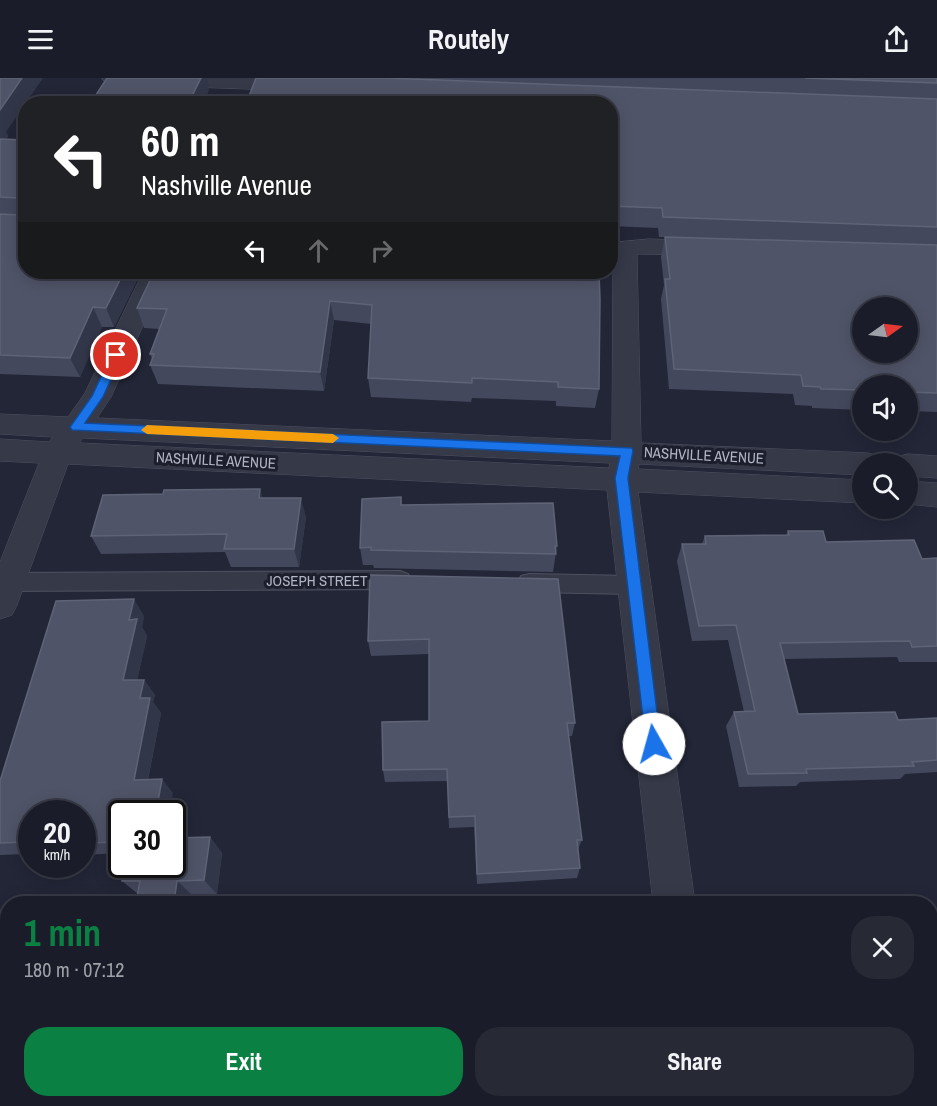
<!DOCTYPE html>
<html lang="en">
<head>
<meta charset="utf-8">
<style>
	body { margin:0; font-family:"Archivo Narrow",sans-serif; background:#272935; color:#f1f3f6; height:100vh; display:flex; flex-direction:column; font-size:22px; white-space:nowrap }
	* { box-sizing:border-box; margin:0 }
	p { font-size:20px; color:#9fa1a8 }
	.icon { flex:none; width:33px; height:33px; fill:none; stroke:currentColor; stroke-width:2; stroke-linecap:round; stroke-linejoin:round }
	.map { position:relative; flex:1; overflow:hidden }
	.panel { position:absolute; left:0px; top:818px; width:938px; height:212px; display:flex; flex-direction:column; background:#1a1c29; border-radius:24px 24px 0 0; box-shadow:0 3px 15px #0003,0 0 0 2px #383a46 }
	.panel>* { flex:none }
	.banner { position:absolute; left:18px; top:18px; width:600px; height:183px; border-radius:24px; box-shadow:0 3px 15px #0003,0 0 0 2px #383a46; background:#202124; color:#fff; overflow:hidden }
	.needle { width:39px; rotate:76deg }
	.fabs { position:absolute; left:852px; top:219px; display:grid; gap:12px }
	.fabs a { display:grid; place-items:center; width:66px; height:66px; border-radius:50%; background:#1a1c29; box-shadow:0 3px 15px #0003,0 0 0 2px #383a46; font-size:30px }
	.speed { position:absolute; left:18px; top:722px; display:flex; gap:12px; font-size:30px; font-weight:700; text-align:center }
	.speed>* { display:grid; place-content:center; width:78px; height:78px; border-radius:50%; background:#1a1c29; box-shadow:0 3px 15px #0003,0 0 0 2px #383a46; line-height:1 }
	.speed small { font-size:15px; font-weight:400 }
	.speed .limit { border:3px solid #111; border-radius:9px; background:#fff; color:#111 }
	.pin { position:absolute; display:grid; place-items:center; width:51px; height:51px; color:#fff; margin:-26px; border:3px solid #fff; border-radius:50%; box-shadow:0 2px 6px #0007 }
	.me { position:absolute; width:66px; margin:-33px; rotate:353deg; stroke-linejoin:round; filter:drop-shadow(0 0 4px #0008) }
	.turn { display:flex; align-items:center; gap:21px; height:126px; padding:0 24px; font-size:27px }
	.turn .icon { width:78px; height:78px; stroke-width:2.5 }
	.turn b { display:block; font-size:42px; line-height:51px }
	.lanes { display:flex; align-items:center; height:57px; padding:0 24px; background:#0003; justify-content:center; gap:30px; direction:ltr }
	.lanes .off { opacity:.35 }
	.round { display:grid; place-items:center; flex:none; width:63px; height:63px; border-radius:24px; background:#272935 }
	.overview { display:flex; align-items:center; justify-content:space-between; height:102px; padding:0 24px }
	h1 { font-size:36px; font-weight:800; line-height:45px; color:#0b8043 }
	.cta { display:flex; gap:12px; margin-top:auto; padding:12px 24px }
	.cta a { flex:1; height:69px; border-radius:24px; background:#0b8043; color:#fff; font-size:24px; font-weight:800; line-height:69px; text-align:center }
	.cta a+a { background:#272935; color:#f1f3f6 }
	header { display:flex; justify-content:space-between; align-items:center; height:78px; padding:0 24px; background:#1a1c29; font-size:27px; font-weight:800 }
	.map>svg:first-child { display:block }
</style>
</head>
<body>
<header><svg class="icon" aria-label="menu" viewBox="0 0 24 24"><path d="M4 6h16M4 12h16M4 18h16"/></svg>Routely<svg class="icon" aria-label="share" viewBox="0 0 24 24"><path d="M12 15V3M7 8l5-5 5 5M5 13v7h14v-7"/></svg></header>
<div class="map">
<svg width="937" height="1028" viewBox="0 0 937 1028">
	<rect width="100%" height="100%" fill="#232637"/>
	<g fill="none" stroke-linecap="round" stroke-linejoin="round">
		<defs>
			<g id="lane">
				<polygon points="400,493 408,496 411,502 408,508 400,511 0,513 0,495"/>
				<polygon points="529,496 633,498 641,500 644,507 641,514 633,516 529,514 521,512 518,505 521,498"/>
			</g>
			<g id="street">
				<polygon points="102,0 271,0 307,3 310,7 307,11 300,13 112,6 105,4"/>
				<path d="M649,161L707,163L715,165L719,170L715,175L707,177L637,176L641,365L868,375L878,378L883,386H862V397L639,386L638,391L862,402V425L638,414L695,825H653L607,412L68,386L17,527L12,537L0,541V484L39,385L0,383V361L49,364L53,359L0,356V336L68,339L85,315L143,194H167L111,319L97,340L612,363L613,179H610V165ZM83,360L610,385L609,390L80,365Z"/>
				<polygon points="908,376 937,378 937,400 908,398 908,386 894,386 898,379"/>
				<polygon points="908,403 937,405 937,429 908,426"/>
				<polygon points="677,1022 723,1022 724,1028 678,1028"/>
			</g>
		</defs>
		<use href="#lane" stroke="#4e5160" stroke-width="2"/>
		<use href="#street" stroke="#4e5160" stroke-width="1"/>
		<use href="#lane" fill="#363948" fill-rule="evenodd"/>
		<use href="#street" fill="#363948" fill-rule="evenodd"/>
	</g>
	<g fill="#44485d">
		<polygon points="0,0 6,54 8,58 6,61 26,62 26,194 141,194 114,249 102,249 80,299 0,296"/>
		<polygon points="256,0 937,0 937,334 908,333 908,308 862,308 862,332 812,330 812,328 795,327 793,316 669,311 661,221 664,207 661,179 665,159 659,159 658,150 610,148 610,26"/>
		<polygon points="599,194 599,311 595,330 556,328 556,323 472,320 471,324 371,319 368,300 371,246 334,242 324,313 158,306 150,287 152,281 150,276 160,251 144,250 137,230"/>
		<polygon points="401,419 402,427 557,468 553,494 374,490 373,487 363,487 360,470"/>
		<polygon points="263,420 306,439 299,489 231,489 225,474 101,476 91,458"/>
		<polygon points="788,453 826,464 922,481 937,480 937,584 899,584 897,579 784,581 798,636 898,642 937,640 937,694 905,696 900,701 800,704 796,708 739,709 726,648 734,634 744,634 728,562 692,563 677,483 682,466 702,466 705,458 786,457"/>
		<polygon points="370,497 575,645 572,658 569,658 582,762 578,771 580,790 577,800 477,806 474,749 449,750 447,703 385,704 383,692 429,643 429,576 371,578 368,563"/>
		<polygon points="144,538 142,549 147,558 137,602 144,602 155,617 153,624 161,635 148,702 173,715 122,735 122,775 82,777 82,735 32,735 32,779 27,776 0,777 0,703"/>
		<polygon points="210,759 222,775 217,816 191,816 190,825 136,825 138,816 122,803"/>
		<rect x="930" y="853" width="7" height="146"/>
		<polygon points="799,1022 895,1022 897,1028 801,1028"/>
	</g>
	<g fill="#323649">
		<polygon points="22,0 43,0 6,54 8,58 0,69 0,32"/>
		<polygon points="201,0 207,0 209,12 203,26 188,26"/>
		<polygon points="124,194 141,194 114,249 106,230"/>
		<polygon points="330,223 334,242 324,313 320,294"/>
		<polygon points="93,229 102,249 80,299 70,280"/>
		<polygon points="260,411 266,430 259,420"/>
		<polygon points="301,420 306,439 299,489 294,471"/>
		<polygon points="134,521 144,538 142,549 147,558 134,618 123,602 129,542"/>
		<polygon points="144,602 155,617 153,624 161,635 145,715 134,702 140,620"/>
		<polygon points="162,701 173,715 169,735 156,735"/>
		<polygon points="210,759 222,775 217,816 204,802"/>
		<polygon points="177,803 191,816 190,825 174,825"/>
	</g>
	<g fill="#505468" stroke="#5f6376" stroke-width="1.5" fill-rule="evenodd">
		<polygon points="0,0 22,0 0,32"/>
		<polygon points="107,0 201,0 188,26 90,26"/>
		<polygon points="256,0 386,0 937,21 937,149 663,139 662,130 610,128 610,26 246,26"/>
		<polygon points="805,0 937,0 937,5"/>
		<polygon points="0,61 26,62 26,194 124,194 106,230 93,229 70,280 0,277 0,136 18,137 18,120 0,119"/>
		<path d="M665,159L937,167V315L908,314V308H862V312L821,311L820,309L803,308L801,297L674,291L665,201H670ZM862,230H908V274H862Z"/>
		<polygon points="154,194 599,194 600,221 599,311 558,309 558,304 472,300 472,305 368,300 372,227 330,223 320,294 150,287 154,276 150,276 167,231 137,230"/>
		<polygon points="260,411 259,420 301,420 294,471 224,471 227,456 91,458 103,417 163,416 164,412"/>
		<polygon points="401,419 401,427 553,425 557,468 555,468 556,476 371,472 371,469 360,470 362,421"/>
		<polygon points="788,453 823,453 826,464 914,462 922,481 937,480 937,568 912,569 910,563 780,565 798,636 895,634 898,642 937,640 937,682 912,684 914,688 806,691 807,695 748,696 734,634 755,633 736,547 699,548 682,466 706,466 705,458 789,457"/>
		<polygon points="370,497 558,501 575,645 567,645 582,762 577,762 580,790 477,796 475,738 449,739 447,691 383,692 382,644 429,643 429,561 368,563"/>
		<polygon points="134,521 129,542 137,541 123,602 144,602 140,620 150,620 134,702 162,701 156,735 122,735 122,764 82,765 82,735 32,735 32,774 25,774 27,764 0,765 0,703 56,523"/>
		<polygon points="210,759 204,802 177,803 174,825 136,825 140,803 122,803 125,786 172,786 172,760"/>
		<rect x="930" y="853" width="7" height="141"/>
		<polygon points="0,913 8,913 8,1022 637,1022 638,1028 0,1028"/>
		<polygon points="819,1022 895,1022 897,1028 820,1028"/>
	</g>
	<polygon fill="#1a73e8" stroke="#114b97" stroke-width="1.5" points="116,273 122,277 103,319 85,345 632,370 633,373 628,400 661,666 659,671 654,673 648,671 646,666 615,400 620,378 72,352 70,349 92,318 111,277"/>
	<polygon fill="#f59e0b" points="147,347 333,356 339,360 333,365 147,356 141,352"/>
	<g text-anchor="middle" dominant-baseline="central" stroke-width="6" stroke-linejoin="round" paint-order="stroke">
		<g font-size="15" fill="#b1b4c4" stroke="#1c1e2d">
			<text transform="translate(704 377) rotate(3)">NASHVILLE AVENUE</text>
			<text transform="translate(216 382) rotate(3)">NASHVILLE AVENUE</text>
			<text x="317" y="502">JOSEPH STREET</text>
		</g>
	</g>
</svg>
<div class="fabs">
<a><svg class="needle" viewBox="-14 -14 28 28"><path d="M0-13l5 13h-10z" fill="#e53935"/><path d="M0 13l5-13h-10z" fill="#9fa1a8"/></svg></a>
<a><svg class="icon" aria-label="sound" viewBox="0 0 24 24"><path d="M4 9h4l5-4v14l-5-4H4zM17 9q2 3 0 6"/></svg></a>
<a><svg class="icon" aria-label="search" viewBox="0 0 24 24"><circle cx="10" cy="10" r="6"/><path d="M15 15l6 6"/></svg></a>
</div>
<div class="speed"><div>20<small>km/h</small></div><div class="limit">30</div></div>
<div class="pin" style="left:116px;top:277px;background:#d93025"><svg class="icon" aria-label="arrive" viewBox="0 0 24 24"><path d="M6 21V4h12l-3 4 3 4H6"/></svg></div>
<svg class="me" style="left:654px;top:666px" viewBox="-20 -20 40 40"><circle r="19" fill="#fff"/><path d="M0-13L10 11 0 6-10 11z" fill="#1a73e8"/></svg>
<div class="banner">
<div class="turn"><svg class="icon" aria-label="left" viewBox="0 0 24 24"><path d="M17 20v-9H6M10 6l-5 5 5 5"/></svg><div><b>60 m</b>Nashville Avenue</div></div>
<div class="lanes"><svg class="icon" aria-label="left" viewBox="0 0 24 24"><path d="M17 20v-9H6M10 6l-5 5 5 5"/></svg><svg class="icon off" aria-label="ahead" viewBox="0 0 24 24"><path d="M12 20V5M6 11l6-6 6 6"/></svg><svg class="icon off" aria-label="right" viewBox="0 0 24 24"><path d="M7 20v-9h11M14 6l5 5-5 5"/></svg></div>
</div>
<section class="panel">
<div class="overview"><div><h1>1 min</h1><p>180 m · 07:12</p></div><a class="round"><svg class="icon" aria-label="close" viewBox="0 0 24 24"><path d="M6 6l12 12M18 6L6 18"/></svg></a></div>
<div class="cta"><a>Exit</a><a>Share</a></div>
</section>
</div>
</body>
</html>
